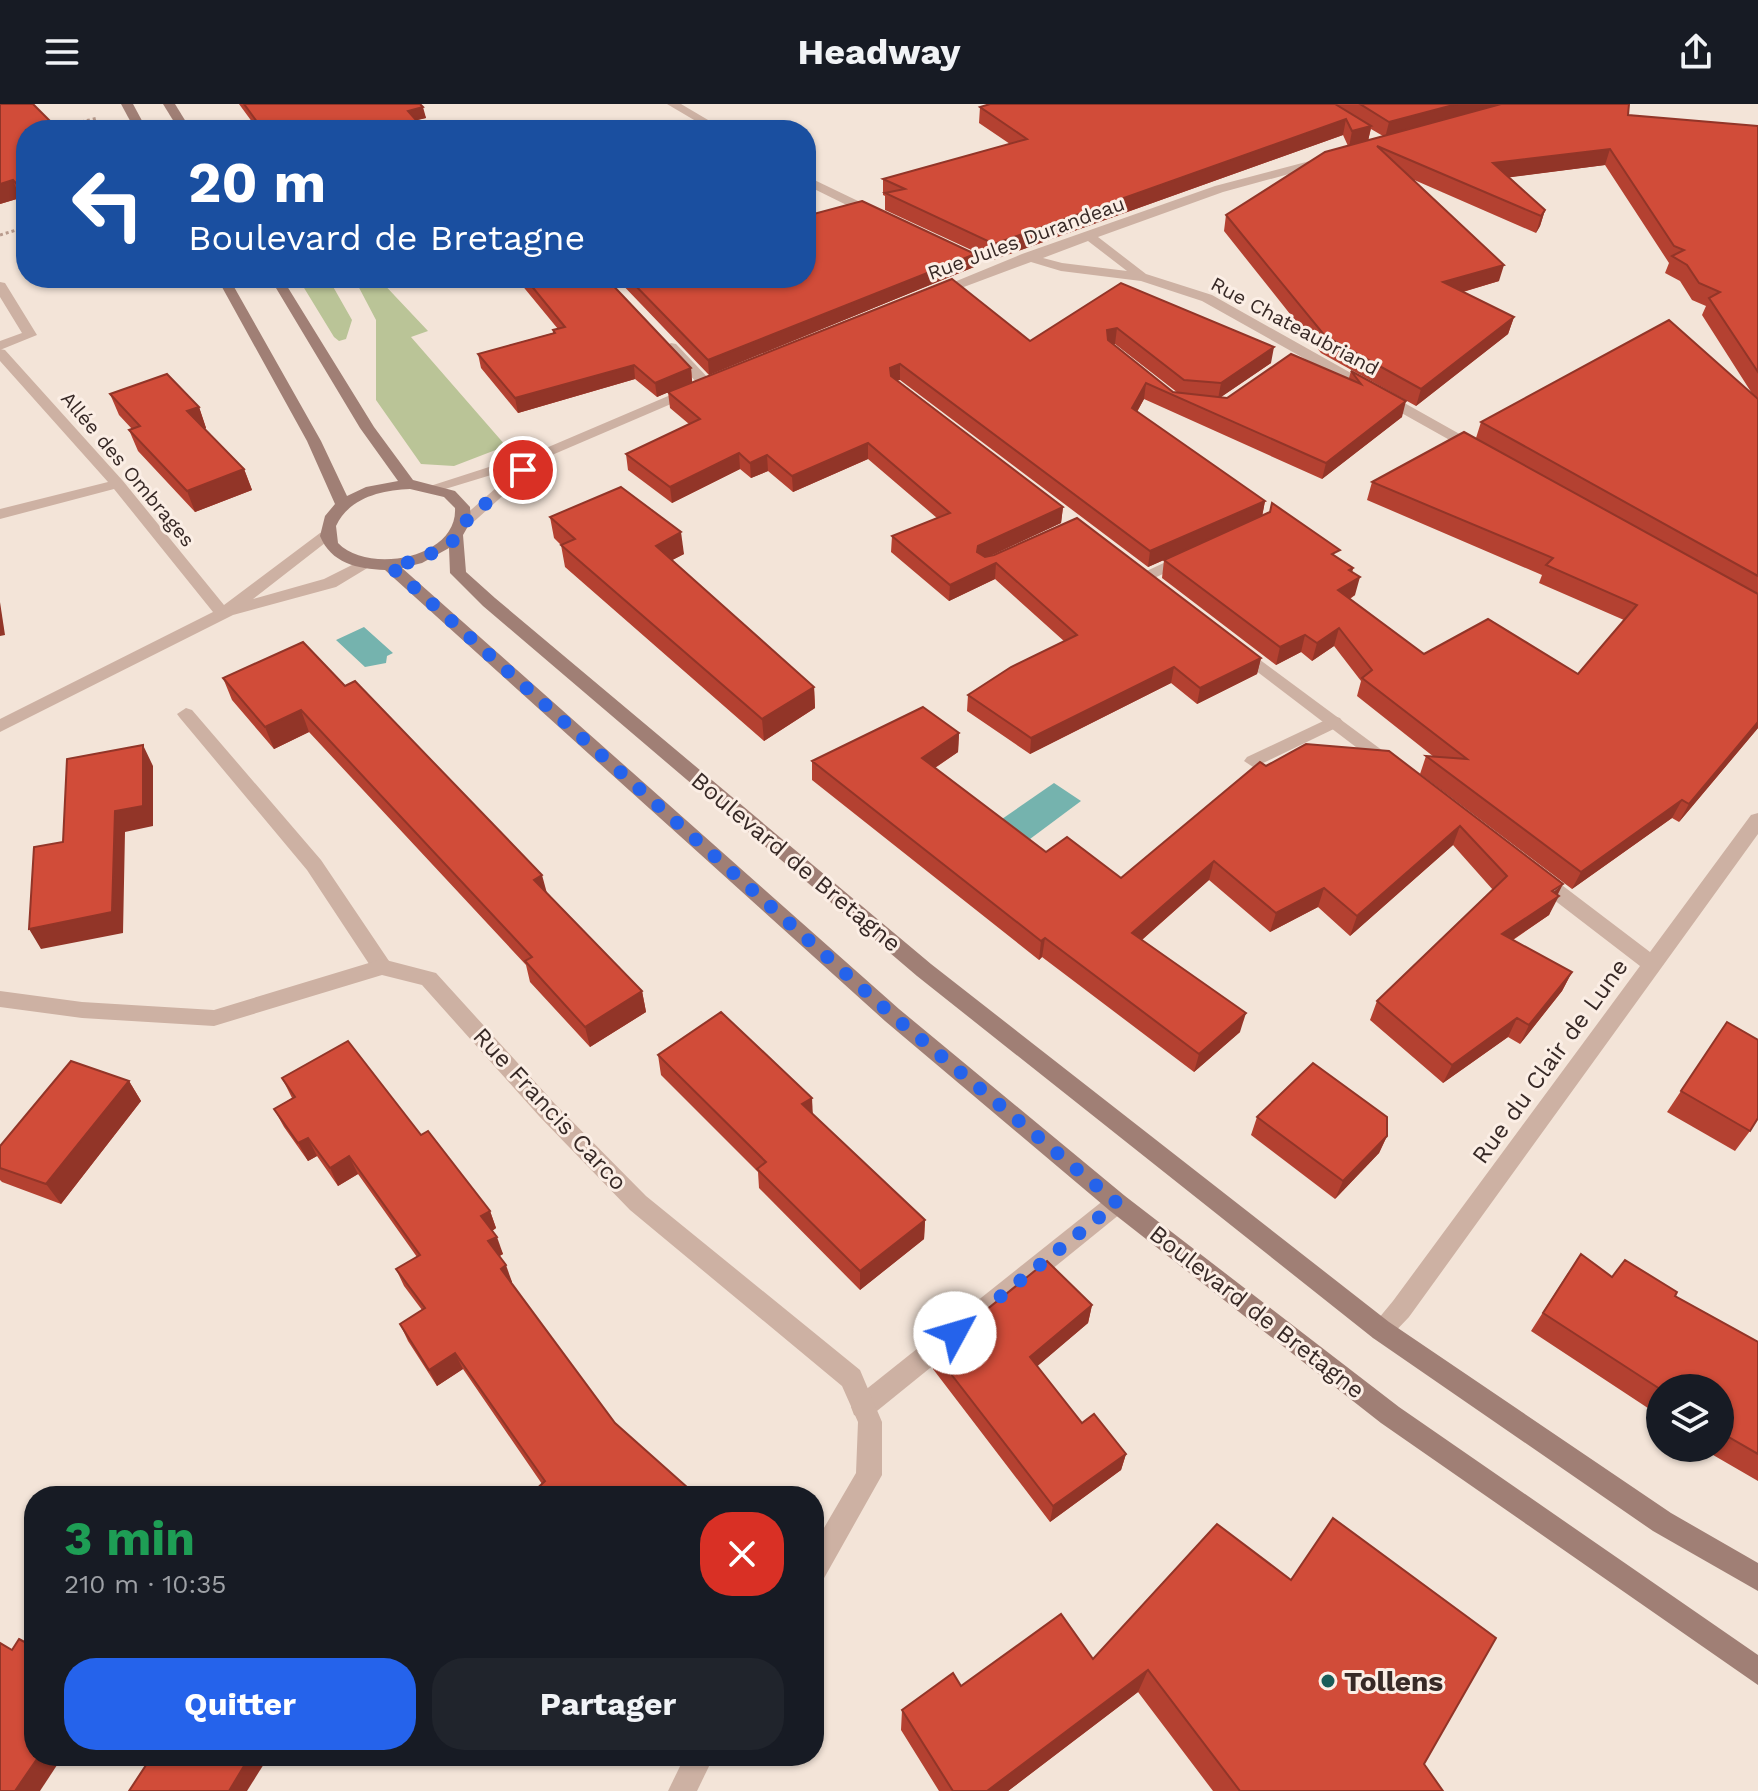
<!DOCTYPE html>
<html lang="fr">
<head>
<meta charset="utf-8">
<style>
	body { margin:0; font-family:"Work Sans",sans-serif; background:#20242c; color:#f1f3f6; height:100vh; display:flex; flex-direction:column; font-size:30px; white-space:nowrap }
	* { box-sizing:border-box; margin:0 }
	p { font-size:26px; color:#9ea1a6 }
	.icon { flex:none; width:44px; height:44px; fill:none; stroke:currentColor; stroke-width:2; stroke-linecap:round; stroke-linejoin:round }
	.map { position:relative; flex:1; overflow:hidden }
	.side { position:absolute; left:24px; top:1382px; width:800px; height:280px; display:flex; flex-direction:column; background:#171b24; border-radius:32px; box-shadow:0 2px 6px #0004 }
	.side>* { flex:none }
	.top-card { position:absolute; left:16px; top:16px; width:800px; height:168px; border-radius:32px; box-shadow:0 2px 6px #0004; background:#1a4fa0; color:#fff; overflow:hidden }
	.buttons { position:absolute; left:1646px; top:1270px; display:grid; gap:16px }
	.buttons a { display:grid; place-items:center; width:88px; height:88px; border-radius:50%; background:#171b24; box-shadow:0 2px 6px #0004; font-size:40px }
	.pin { position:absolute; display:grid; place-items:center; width:68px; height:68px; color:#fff; margin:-34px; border:4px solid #fff; border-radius:50%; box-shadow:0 2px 8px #0007 }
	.me { position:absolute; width:88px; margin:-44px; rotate:51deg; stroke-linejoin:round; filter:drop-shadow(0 0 6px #0008) }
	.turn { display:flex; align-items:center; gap:28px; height:168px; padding:0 40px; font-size:36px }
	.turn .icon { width:104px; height:104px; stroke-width:2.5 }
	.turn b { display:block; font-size:56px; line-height:68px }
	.round { display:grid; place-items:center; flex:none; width:84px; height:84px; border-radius:32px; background:#20242c }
	.headline { display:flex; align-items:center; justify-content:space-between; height:136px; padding:0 40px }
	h1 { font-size:48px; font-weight:700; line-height:60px; color:#1e9e55 }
	.button { display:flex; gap:16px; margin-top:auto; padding:16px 40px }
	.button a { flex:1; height:92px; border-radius:32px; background:#2563eb; color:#fff; font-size:32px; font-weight:700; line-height:92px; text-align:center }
	.button a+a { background:#20242c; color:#f1f3f6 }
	header { display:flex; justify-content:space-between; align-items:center; height:104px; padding:0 40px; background:#171b24; font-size:36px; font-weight:700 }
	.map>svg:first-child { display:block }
</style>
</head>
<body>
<header><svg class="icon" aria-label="menu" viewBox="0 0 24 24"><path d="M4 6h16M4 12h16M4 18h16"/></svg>Headway<svg class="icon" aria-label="share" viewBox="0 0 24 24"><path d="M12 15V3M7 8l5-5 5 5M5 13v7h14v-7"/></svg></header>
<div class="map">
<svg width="1758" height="1687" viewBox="0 0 1758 1687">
	<rect width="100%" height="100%" fill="#f3e4d8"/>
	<g fill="#bac497">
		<polygon points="298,174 315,174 320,181 331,179 352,216 346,235 339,237 334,233"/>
		<polygon points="358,174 378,174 428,227 411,233 506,342 454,362 421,360 376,296 376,216 355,176"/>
	</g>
	<g fill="#75b3ae">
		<polygon points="364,523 393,549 387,552 386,559 365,563 336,536"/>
		<polygon points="1054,679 1081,697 1030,735 1002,715"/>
	</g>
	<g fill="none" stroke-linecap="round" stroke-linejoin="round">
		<g stroke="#b89b8d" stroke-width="3" stroke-dasharray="3 3" stroke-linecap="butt">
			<polyline points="46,26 98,14"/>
			<polyline points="0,131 26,123"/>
		</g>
		<g fill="#cdb1a3" fill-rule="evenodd">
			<polygon points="520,16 528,16 538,26 526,26 518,18"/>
			<polygon points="0,178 5,179 37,231 0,246 0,237 22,229 0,193"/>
			<polygon points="671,239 676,240 711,277 711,283 701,283 666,246 664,243"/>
			<polygon points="1187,448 1195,453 1193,456 1150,476 1138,476 1136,472"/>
			<polygon points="186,604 192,606 321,756 389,857 392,863 389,869 375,869 307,766 180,614 177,610"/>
			<polygon points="1334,612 1340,614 1343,618 1340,622 1259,661 1253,663 1244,657 1247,653"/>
		</g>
		<polygon fill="#cdb1a3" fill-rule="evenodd" points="1117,1089 1125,1092 1128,1099 1125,1106 872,1311 863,1315 854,1311 851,1303 854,1295 1109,1092"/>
		<g fill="#cdb1a3" fill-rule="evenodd">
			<polygon points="667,0 681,0 725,26 711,26"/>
			<path d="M1325,53L1329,55V59L1223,88L1098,133L1146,170L1212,191L1481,342V348H1471L1202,197L1141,177L1061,167L1031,158L937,193L925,190L1022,150L1215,82ZM1088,137L1127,167L1062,159L1043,154Z"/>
			<polygon points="806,72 883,109 885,112 875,115 806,81"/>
			<polygon points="0,245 5,246 123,377 224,501 320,429 326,427 334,432 253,495 324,475 360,457 366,455 374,460 336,483 233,511 0,628 0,615 213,508 114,385 0,415 0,405 108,378 0,257"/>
			<polygon points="694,281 699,282 699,288 545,354 469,422 459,422 456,419 521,362 432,389 424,384 539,347"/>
			<polygon points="1240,541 1398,658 1401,662 1398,666 1386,666 1234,550 1232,546 1234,542"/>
			<polygon points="1758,709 1758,730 1409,1213 1389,1234 1381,1237 1373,1234 1369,1226 1393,1197 1640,862 1532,779 1529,774 1532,769 1546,769 1650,848 1751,711"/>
			<polygon points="382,855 436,869 555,1000 646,1092 860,1266 882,1318 882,1371 823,1476 814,1480 814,1441 856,1369 858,1318 842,1282 630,1106 539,1012 422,881 382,871 214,922 82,914 0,903 0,887 82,898 214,906"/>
			<polygon points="685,1652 714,1652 697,1687 668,1687"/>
		</g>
		<g fill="#a07f75" fill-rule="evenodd">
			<polygon points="121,0 133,0 147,26 135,26"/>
			<polygon points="163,0 175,0 191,26 179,26"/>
			<path d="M217,174H229L321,337L347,392L366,383L398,377L360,324L270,174H282L374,323L413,376L455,387L470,403L471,417L463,431L466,468L495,494L931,860L1389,1218L1671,1409L1758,1459V1487L1653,1427L1373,1234L917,872L483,502L450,469L449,444L422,459L402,464L899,905L1125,1092L1399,1303L1758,1551V1581L1381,1319L1109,1106L885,917L385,466C357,465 331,459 320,432L325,412L335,400L307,337ZM410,385L444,393L455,404C458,454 369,471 338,439L336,422C349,394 381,386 410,385Z"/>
		</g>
	</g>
	<g fill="#b44131" fill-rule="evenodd">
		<polygon points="239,0 420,0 426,14 416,16 424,26 258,26"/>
		<path d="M990,0H1629L1628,11L1758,22V624L1679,718L1672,714L1572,785L1420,670L1426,652L1434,653L1357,592L1361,577L1334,542L1312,557L1301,548L1276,561L1162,474L1164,456L1195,442L1148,463L900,276H897L1063,403L1061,419L992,451L1261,554L1257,570L1197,600L1171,579L1030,650L967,607L968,591L1065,538L995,475L949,497L891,448L892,432L937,414L868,355L793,388L768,367L751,374L740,365L672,399L628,366L626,350L689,320L670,304L668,288L1030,237L1121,179L1271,259L1221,293L1227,294L1349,274L1351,267L1402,313L1322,375L1144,295L1137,308L1265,397L1262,412L1338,454L1353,464L1352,468L1355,491L1350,495L1424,550L1578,570L1624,516L1539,479L1542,471L1367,396L1372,378L1476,334L1481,318L1753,291L1702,211L1706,202L1692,196L1680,177L1665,169L1669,159L1605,61L1509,73L1545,106L1540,122L1536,129L1412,75L1499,177L1463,188L1514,213L1508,230L1416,302L1321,249L1224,127L1226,111L1348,42L1343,31L993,156L885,106V92L883,91V75L1010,40L979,19L980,3ZM1371,25L1383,32L1368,36ZM1113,240H1115L1178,289L1173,288Z"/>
		<polygon points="26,26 26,100 20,94 0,100"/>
		<polygon points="974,163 709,271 616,174 806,174"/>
		<polygon points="516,174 606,174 691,264 692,278 657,293 635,275 518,309 481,264 478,250 553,229 553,226 558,225"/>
		<polygon points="110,290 199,303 206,324 205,325 244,365 252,386 195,408 138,347 129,326 132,325 119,311"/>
		<polygon points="550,413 684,450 672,456 814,583 815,604 764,637 565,463 561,441 554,434"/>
		<polygon points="303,538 642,887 646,908 590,943 530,878 526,861 309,628 274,645 232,596 223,574"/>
		<polygon points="959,629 958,648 935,664 1046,748 1121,774 1266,662 1389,647 1557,791 1549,811 1513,836 1572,868 1562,887 1520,940 1508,933 1443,979 1370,916 1377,897 1493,786 1453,741 1350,832 1318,803 1270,828 1209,776 1142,836 1240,928 1194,968 1042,853 1039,856 812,676 812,657"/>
		<polygon points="1727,918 1750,1027 1735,1047 1667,1008"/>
		<polygon points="658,951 813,1010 925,1116 924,1135 860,1186 759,1084 758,1068 661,971"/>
		<polygon points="282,974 421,1031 490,1107 496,1124 492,1127 503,1150 499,1152 512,1178 511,1179 615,1319 542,1380 463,1265 437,1282 408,1237 400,1220 422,1206 404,1182 396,1165 417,1153 358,1070 338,1082 317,1052 308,1057 284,1023 274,1005 292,994"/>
		<polygon points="129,977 141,997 61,1100 2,1078 0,1076 0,1042"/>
		<polygon points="1257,1013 1387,1032 1379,1049 1335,1095 1251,1031"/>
		<polygon points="1568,1169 1612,1173 1675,1192 1758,1238 1758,1377 1701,1344 1720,1344 1720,1284 1660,1284 1660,1312 1531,1227"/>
		<polygon points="1092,1201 1088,1219 1037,1262 1082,1319 1126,1350 1121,1366 1050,1418 933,1265 934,1248"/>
		<polygon points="1217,1420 1424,1660 1443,1687 1213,1687 1138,1588 1008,1687 939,1687 901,1626 902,1606 961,1582 1093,1555"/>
	</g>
	<g fill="#923528">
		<polygon points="1457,0 1512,0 1385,34 1389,18"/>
		<polygon points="423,3 426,14 410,18 408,7"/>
		<polygon points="1346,15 1343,31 993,156 994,140"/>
		<polygon points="1371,22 1368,38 1349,43 1352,27"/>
		<polygon points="1610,45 1605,61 1489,76 1493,59"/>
		<polygon points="13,76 20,94 0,100 0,80"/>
		<polygon points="1545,106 1540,122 1536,129 1541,112"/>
		<polygon points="975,150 974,163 709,271 708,256"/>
		<polygon points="1504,161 1499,177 1438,195 1443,178"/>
		<polygon points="1514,213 1508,230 1416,302 1421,285"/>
		<polygon points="1117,224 1115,240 1106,241 1107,226"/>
		<polygon points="1274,243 1271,259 1218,295 1221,279"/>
		<polygon points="900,260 900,276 890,279 890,264"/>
		<polygon points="634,261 635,275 518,309 515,294"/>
		<polygon points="691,264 692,278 657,293 655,279"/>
		<polygon points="1146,279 1144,295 1130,320 1132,304"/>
		<polygon points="1406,297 1402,313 1322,375 1326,359"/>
		<polygon points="199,303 206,324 195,329 187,307"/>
		<polygon points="868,339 868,355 793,388 792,372"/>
		<polygon points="739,349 740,365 672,399 670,383"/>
		<polygon points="767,351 768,367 751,374 750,359"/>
		<polygon points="244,365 252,386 195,408 187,387"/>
		<polygon points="1265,397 1262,413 1148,463 1150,447"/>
		<polygon points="1063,403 1061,419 977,458 978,442"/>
		<polygon points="681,428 684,450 659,463 656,442"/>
		<polygon points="996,459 995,475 949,497 950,481"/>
		<polygon points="1353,464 1349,480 1360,473 1355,491 1333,504 1338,486 1349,466"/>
		<polygon points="0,498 5,531 0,532"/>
		<polygon points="1339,524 1334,542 1312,557 1317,539"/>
		<polygon points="1305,531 1301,548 1276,561 1280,543"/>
		<polygon points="1261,554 1257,570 1197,600 1200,584"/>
		<polygon points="1174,563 1171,579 1030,650 1031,634"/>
		<polygon points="814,583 815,604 764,637 762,615"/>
		<polygon points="301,606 309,628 274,645 265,623"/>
		<polygon points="1758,618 1758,624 1679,718 1689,700"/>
		<polygon points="959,629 958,648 921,673 922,654"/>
		<polygon points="143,641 153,662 153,722 125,728 123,829 41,845 29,825 115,707"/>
		<polygon points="1682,696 1672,714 1572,785 1581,768"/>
		<polygon points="1460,722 1453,741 1350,832 1357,812"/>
		<polygon points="1214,757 1209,776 1128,848 1132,829"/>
		<polygon points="542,771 548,793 534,776"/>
		<polygon points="1563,780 1556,794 1559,792 1549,811 1493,849 1502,830"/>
		<polygon points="1324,784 1318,803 1270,828 1276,809"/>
		<polygon points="1045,834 1042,853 1039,856 1041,837"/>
		<polygon points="1572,868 1562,887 1520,940 1529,921"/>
		<polygon points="642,887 646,908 590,943 585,923"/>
		<polygon points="1246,909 1240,928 1194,968 1199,950"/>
		<polygon points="1517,914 1508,933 1443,979 1452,961"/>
		<polygon points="129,977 141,997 61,1100 46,1080"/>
		<polygon points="812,994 813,1013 802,1000"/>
		<polygon points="1387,1032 1379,1049 1335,1095 1343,1077"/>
		<polygon points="308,1034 317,1052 308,1057 298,1039"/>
		<polygon points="349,1052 358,1070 338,1082 330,1064"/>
		<polygon points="490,1107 496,1124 488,1130 481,1112"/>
		<polygon points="925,1116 924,1135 860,1186 860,1167"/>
		<polygon points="497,1133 503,1150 495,1155 488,1137"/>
		<polygon points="506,1161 512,1178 507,1182 501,1165"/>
		<polygon points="1092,1201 1088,1219 1027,1271 1030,1253"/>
		<polygon points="455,1249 463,1265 437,1282 429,1266"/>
		<polygon points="1126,1350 1121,1366 1050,1418 1053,1402"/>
		<polygon points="1148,1566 1138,1588 1008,1687 987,1687"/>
		<polygon points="39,1652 63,1652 40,1687 15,1687"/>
		<polygon points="250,1652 269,1652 247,1687 228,1687"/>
	</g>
	<g fill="#d14c39" stroke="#923528" stroke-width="2">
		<polygon points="0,0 33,0 59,26 26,26 26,90 13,76 0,80"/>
		<polygon points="244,0 420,0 423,3 408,7 424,25 419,26 263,26"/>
		<polygon points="990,0 1335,0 1371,22 1352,27 1346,15 994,140 885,89 905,85 883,75 1027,35 980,3"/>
		<polygon points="1360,0 1457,0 1389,18"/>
		<polygon points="1501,0 1629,0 1628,11 1758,22 1758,268 1709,194 1720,188 1699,179 1687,161 1672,152 1684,146 1674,142 1610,45 1493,59 1545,106 1541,112 1377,42 1504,161 1443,178 1514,213 1421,285 1325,232 1226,111 1325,48"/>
		<polygon points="862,97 975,150 708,256 628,174 806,174 806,112"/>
		<polygon points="525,174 606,174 691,264 655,279 634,261 515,294 478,250 555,229 553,226 565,223"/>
		<polygon points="952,175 1030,237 1121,179 1274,243 1221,279 1184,276 1117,224 1107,226 1108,236 1173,288 1227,294 1291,250 1361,280 1351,267 1406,297 1326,359 1146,279 1132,304 1265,397 1150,447 900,260 890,264 891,272 1063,403 978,442 977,448 985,453 994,451 1077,414 1261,554 1200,584 1174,563 1031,634 968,591 1011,563 1077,531 996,459 950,481 892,432 950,409 868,339 792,372 767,351 750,359 739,349 670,383 626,350 700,315 668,288"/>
		<polygon points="1669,216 1758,295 1758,472 1481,318"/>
		<polygon points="167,270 199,303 187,307 244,365 187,387 129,326 140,322 110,290"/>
		<polygon points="1464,328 1758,490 1758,618 1689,700 1682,696 1581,768 1426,652 1467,655 1362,574 1372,566 1339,524 1317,539 1305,531 1280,543 1164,456 1270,408 1272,399 1340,446 1332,450 1353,464 1349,466 1360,473 1338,486 1424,550 1488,515 1578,570 1637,501 1546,461 1553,454 1372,378"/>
		<polygon points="621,383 681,428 656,442 814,583 762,615 561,441 575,435 550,413"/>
		<polygon points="303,538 345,582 355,577 542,771 534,776 642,887 585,923 525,857 532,853 301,606 265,623 223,574"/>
		<polygon points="923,603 959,629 922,654 1046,748 1067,733 1121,774 1260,658 1266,662 1306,640 1389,647 1563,780 1552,787 1559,792 1502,830 1572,868 1529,921 1517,914 1452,961 1377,897 1507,772 1460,722 1357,812 1324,784 1276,809 1214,757 1132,829 1246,909 1199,950 1045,834 1041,837 812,657"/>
		<polygon points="143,641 143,702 115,707 112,808 29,825 34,743 63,738 67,655"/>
		<polygon points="721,908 812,994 802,1000 925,1116 860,1167 757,1065 766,1058 658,951"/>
		<polygon points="1727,918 1758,936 1758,1014 1750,1027 1681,987"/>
		<polygon points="348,937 421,1031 428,1027 490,1107 481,1112 497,1133 488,1137 506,1161 501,1165 615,1319 697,1392 529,1392 545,1377 455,1249 429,1266 400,1220 425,1204 396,1165 420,1151 349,1052 330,1064 308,1034 298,1039 274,1005 295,993 282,974"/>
		<polygon points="71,957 129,977 46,1080 0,1064 0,1042"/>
		<polygon points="1313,959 1387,1013 1387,1032 1343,1077 1257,1013"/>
		<polygon points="1581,1150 1612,1173 1625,1156 1677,1188 1675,1192 1758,1238 1758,1350 1720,1328 1720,1284 1660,1284 1660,1285 1543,1209"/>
		<polygon points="1047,1157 1092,1201 1030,1253 1082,1319 1094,1310 1126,1350 1053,1402 934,1248"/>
		<polygon points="1333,1414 1496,1534 1424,1660 1443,1687 1240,1687 1148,1566 987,1687 953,1687 902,1606 953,1569 961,1582 1061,1510 1093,1555 1217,1420 1291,1476"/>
		<polygon points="19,1535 34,1543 34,1652 39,1652 15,1687 0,1687 0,1539 12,1546"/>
		<polygon points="152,1652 250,1652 229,1687 129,1687"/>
	</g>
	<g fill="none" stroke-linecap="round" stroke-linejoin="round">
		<polyline stroke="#2563eb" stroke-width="14" stroke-dasharray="0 25.2" points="523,366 464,419 457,433 445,444 410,458 390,462 892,911 1117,1099 955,1229"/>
	</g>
	<circle fill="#185c58" stroke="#fbeee5" stroke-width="3" cx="1328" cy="1577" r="8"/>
	<g text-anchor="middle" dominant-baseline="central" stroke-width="6" stroke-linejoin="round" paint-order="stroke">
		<g font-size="20" fill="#372926" stroke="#fbeee5">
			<text transform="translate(1026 134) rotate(-20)">Rue Jules Durandeau</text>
			<text transform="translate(1295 222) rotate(28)">Rue Chateaubriand</text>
			<text transform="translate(128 365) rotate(50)">Allée des Ombrages</text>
		</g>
		<g font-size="24" fill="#372926" stroke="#fbeee5">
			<text transform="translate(796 758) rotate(40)">Boulevard de Bretagne</text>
			<text transform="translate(1550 957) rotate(-54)">Rue du Clair de Lune</text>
			<text transform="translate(550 1005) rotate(47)">Rue Francis Carco</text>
			<text transform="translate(1257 1208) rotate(38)">Boulevard de Bretagne</text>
		</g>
		<g font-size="28" font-weight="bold" fill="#372926" stroke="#fbeee5" text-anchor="start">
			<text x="1344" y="1577">Tollens</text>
		</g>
	</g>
</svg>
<div class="buttons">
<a><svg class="icon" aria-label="layers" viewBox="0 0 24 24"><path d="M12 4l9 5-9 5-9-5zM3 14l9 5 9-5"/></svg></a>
</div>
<div class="pin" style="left:523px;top:366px;background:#d93025"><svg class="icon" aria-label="arrive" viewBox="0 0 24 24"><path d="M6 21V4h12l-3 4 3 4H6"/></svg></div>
<svg class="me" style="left:955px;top:1229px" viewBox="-20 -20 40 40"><circle r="19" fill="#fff"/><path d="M0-13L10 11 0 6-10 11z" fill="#2563eb"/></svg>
<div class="top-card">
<div class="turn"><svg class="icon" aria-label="left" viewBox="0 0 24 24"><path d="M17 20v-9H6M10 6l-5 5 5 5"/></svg><div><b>20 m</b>Boulevard de Bretagne</div></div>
</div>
<section class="side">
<div class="headline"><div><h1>3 min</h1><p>210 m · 10:35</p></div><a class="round" style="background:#d93025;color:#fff"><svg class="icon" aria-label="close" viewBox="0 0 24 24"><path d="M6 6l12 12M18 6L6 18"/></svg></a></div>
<div class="button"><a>Quitter</a><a>Partager</a></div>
</section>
</div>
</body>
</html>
